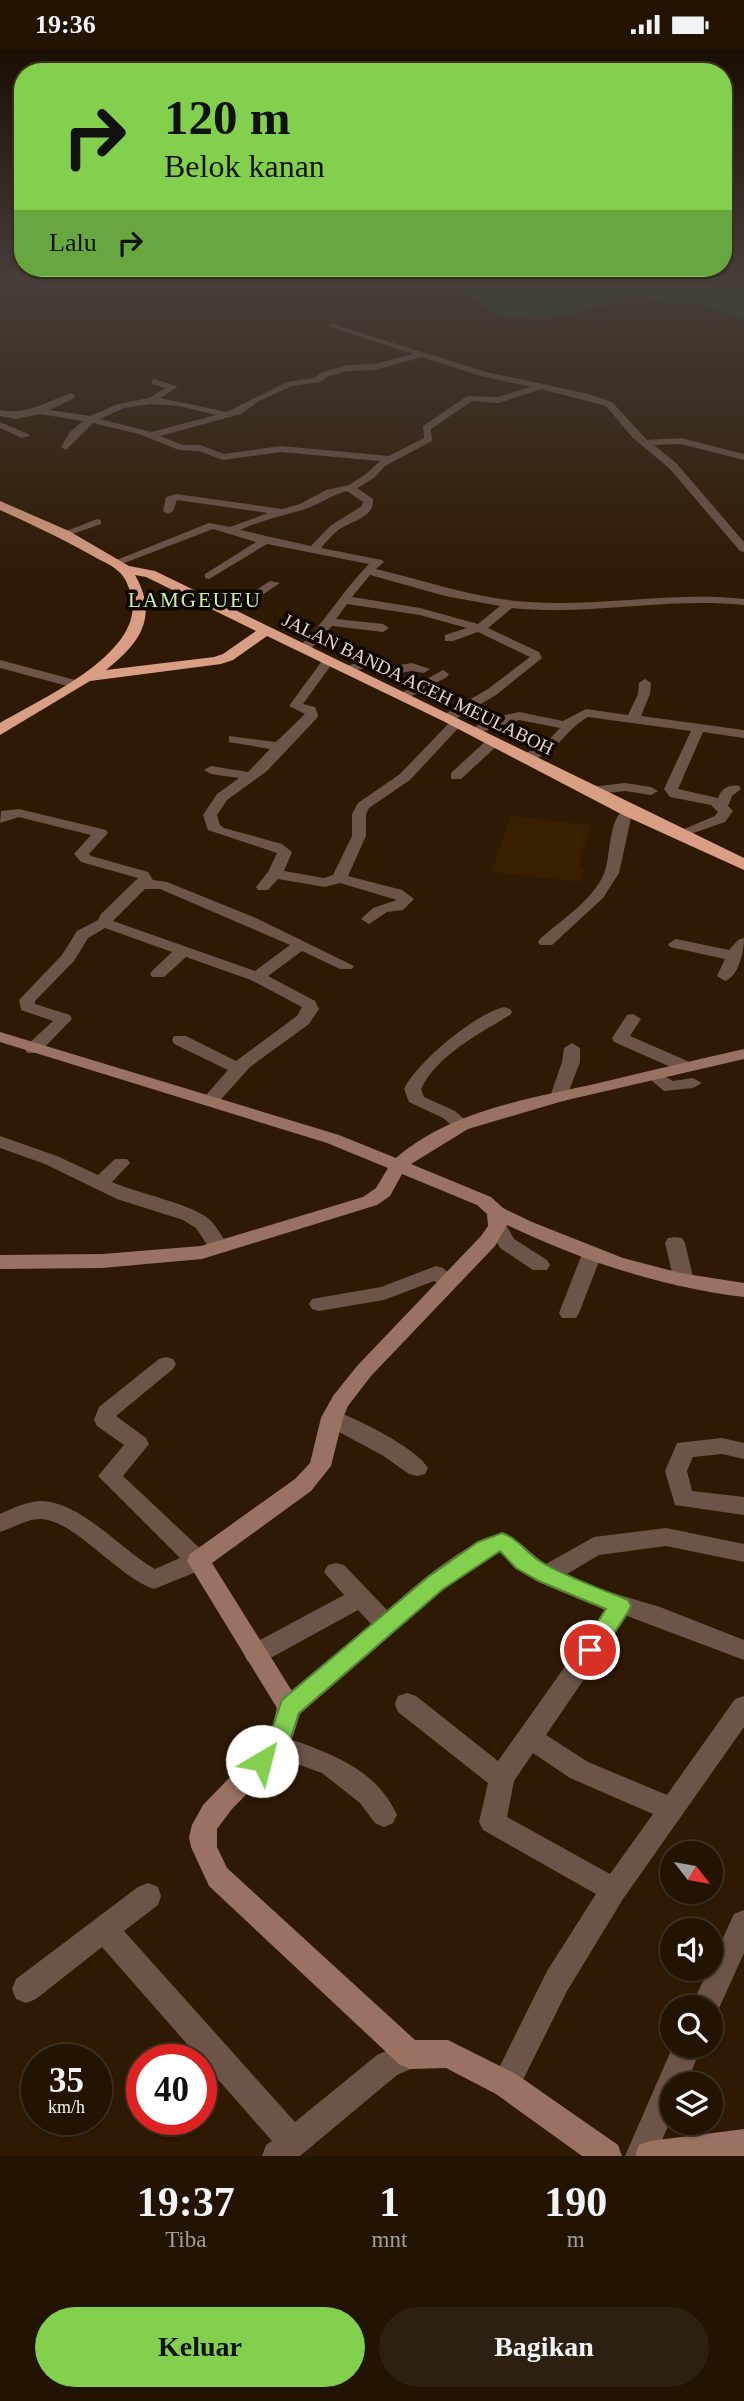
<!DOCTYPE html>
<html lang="id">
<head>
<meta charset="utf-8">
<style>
	body { margin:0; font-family:Georgia,serif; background:#2e2011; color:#f1f3f6; height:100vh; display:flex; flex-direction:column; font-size:26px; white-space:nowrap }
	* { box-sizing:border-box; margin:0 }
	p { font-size:23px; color:#a29e99 }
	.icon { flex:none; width:38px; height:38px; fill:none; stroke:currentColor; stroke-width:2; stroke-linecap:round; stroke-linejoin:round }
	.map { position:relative; height:2107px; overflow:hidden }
	.side { display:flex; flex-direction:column; background:#221302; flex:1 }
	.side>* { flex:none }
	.banner { position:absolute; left:14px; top:14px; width:718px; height:214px; border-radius:28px; box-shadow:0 2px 5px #0004,0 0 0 2px #3f3224; background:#83d04f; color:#111; overflow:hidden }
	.needle { width:46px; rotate:121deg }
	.tools { position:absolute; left:660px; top:1792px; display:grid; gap:14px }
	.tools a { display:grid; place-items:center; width:63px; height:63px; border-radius:50%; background:#221302; box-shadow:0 2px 5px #0004,0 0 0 2px #3f3224; font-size:35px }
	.speed { position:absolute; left:21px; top:1995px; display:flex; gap:14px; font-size:35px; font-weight:700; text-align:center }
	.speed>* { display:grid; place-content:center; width:91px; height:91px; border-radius:50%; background:#221302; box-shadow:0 2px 5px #0004,0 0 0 2px #3f3224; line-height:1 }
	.speed small { font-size:18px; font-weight:400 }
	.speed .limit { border:10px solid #d22; background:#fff; color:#111 }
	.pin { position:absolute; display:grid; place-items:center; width:60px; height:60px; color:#fff; margin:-30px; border:4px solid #fff; border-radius:50%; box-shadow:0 2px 7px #0007 }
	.me { position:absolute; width:77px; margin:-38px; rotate:37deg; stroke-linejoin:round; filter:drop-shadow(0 0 5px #0008) }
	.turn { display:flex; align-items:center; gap:24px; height:147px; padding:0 35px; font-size:32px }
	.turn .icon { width:91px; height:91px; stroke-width:2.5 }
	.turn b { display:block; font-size:49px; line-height:60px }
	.then { display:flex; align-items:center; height:66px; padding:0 35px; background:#0003; gap:14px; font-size:26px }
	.eta { display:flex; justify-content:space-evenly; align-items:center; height:119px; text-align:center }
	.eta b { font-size:42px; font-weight:800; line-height:49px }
	.action { display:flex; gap:14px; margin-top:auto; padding:14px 35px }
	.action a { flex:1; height:80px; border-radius:42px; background:#83d04f; color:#111; font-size:28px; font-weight:800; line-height:80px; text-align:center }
	.action a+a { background:#2e2011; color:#f1f3f6 }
	.status { display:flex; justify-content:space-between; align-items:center; height:49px; padding:0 35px; background:#221302; direction:ltr }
	.status svg { height:19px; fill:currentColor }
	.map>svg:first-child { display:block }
</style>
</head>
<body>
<div class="status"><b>19:36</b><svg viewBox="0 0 49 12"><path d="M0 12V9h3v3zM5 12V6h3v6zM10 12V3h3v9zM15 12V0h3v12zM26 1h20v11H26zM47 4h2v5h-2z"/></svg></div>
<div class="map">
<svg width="744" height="2107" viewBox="0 0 744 2107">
	<rect width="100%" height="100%" fill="#2e1903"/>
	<polygon fill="#391f02" points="511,767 591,776 579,818 585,819 581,833 491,823"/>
	<polygon fill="#0b4b2c" points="463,232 744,232 744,271 706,257 634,250 548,270 500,269 462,240"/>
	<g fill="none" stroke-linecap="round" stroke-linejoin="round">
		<g fill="#6c5449" fill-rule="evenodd">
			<path d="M330,274L486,323L589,345L612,353L647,391L681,389L744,405V411L681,395L654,396L677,415L744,493V503L740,502L669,419L633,389L606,357L541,340L499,354L472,352L431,380L432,392L385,417L374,429L357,439L373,450C375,469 350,472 337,482C331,487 326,493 321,499L382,511L384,513L376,520C427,532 476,550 529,553C601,558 672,542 744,550V556C667,548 590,567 512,559L488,579L539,603L542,609L496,646L454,671L463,674L410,731L369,759L366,765V787L348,827L402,841L414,850L403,861L387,863L369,875L361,870L373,859L397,851L340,834L325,838L278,830L268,841H258L256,838L268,823L277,804L208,781L203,766L217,745L239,729L211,725L204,721L211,717L248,723L270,700L229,693V687L276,693L305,665L289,657L324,609H332L334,612L303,655L315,658L318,666L317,669L267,722L227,751L217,766L220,776L224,779L282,795L292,803L284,822L324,829L333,826L352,787V765L358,754L400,725L451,672H443V666L488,640L530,608L478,583L453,592H445V586L467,579L420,566L347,555L336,570L383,575L389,579L383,583L332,577L308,603H300V597C326,572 344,540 369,515L267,495L209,530L205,529V525L256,493L213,480L119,516L109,514L209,474L230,478L268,464L177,451L173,462L168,465L163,462L166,448L176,445L282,460L300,455L326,441L349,436L366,425L380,412L281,403L223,411L199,402L179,401L139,385L93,374L66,401L61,398L70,383L83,372L40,365L16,370L0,367V361C28,366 45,353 71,344L76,347L74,349L50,361L90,367L118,355L149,349L165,339L152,335V331L155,330L178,338L160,349L227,363L287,333L314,329L323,323L347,316L375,315L413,305L330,278ZM422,308L481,327L531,338L498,348L467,347L423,377L424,389L389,407L281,397L224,405L200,396H183L160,387L241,365L259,352L292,337L320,333L329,327L347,322L375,321ZM150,355L179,357L216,366L151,383L100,370L124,359ZM347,442L363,453L362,457L330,477L311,497L240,481C261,471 283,467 305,460C320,455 331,446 347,442ZM370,526L445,547L500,557L478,575L420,559L352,548Z"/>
			<polygon points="0,373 28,385 30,387 22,389 0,379"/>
			<polygon points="97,470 101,471 101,475 64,488 59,485"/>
			<polygon points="270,532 280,534 234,565 226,565 226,561"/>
			<polygon points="0,611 79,632 81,635 75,639 0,619"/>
			<polygon points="368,611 394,617 412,614 430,620 424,624 412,622 394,625 368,619 345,623 339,619"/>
			<polygon points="443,621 449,625 447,628 406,650 402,651 396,647"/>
			<path d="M645,630L651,634L650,645L641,667L744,681V689L703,683L678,740L718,749C721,740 729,735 739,737L741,740L732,747L728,757L733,762L725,773L679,789L672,785L715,767L718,763L711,756L670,748L664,740L691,682L588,668C563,682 559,704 527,713L520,709L522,706L546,694L560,679L519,671L473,686L466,682L496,668L519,663L563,672L586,660L628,666L638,645L639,634Z"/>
			<polygon points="494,688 499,689 499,695 461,730 451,730 451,724 489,689"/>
			<polygon points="625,734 651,738 658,742 651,746 625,742 590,746 583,742 590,738"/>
			<path d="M629,758L636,762L631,769L619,824L603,849L552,896H540L538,893L540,890C561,871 595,850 605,822C611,805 608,764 629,758Z"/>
			<path d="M19,760L106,781L108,784L89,805L91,807L148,823L153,831L167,833L256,869L354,917L352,920H340L302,902L268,927L315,952L319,960L309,975L250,1018L216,1056L210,1057L201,1052L228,1021L174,995L172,991L174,987H186L236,1012L297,967L302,958L251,931L186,908L164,928H152L150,925L152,922L172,903L105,879L88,889L74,912L35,952V955L70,966L72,970L39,1004H27L25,1000L27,996L53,972L21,961L19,951L62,906L77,882L98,871L101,865L138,829L81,813L74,805L91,786L19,768L0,774L1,762ZM145,840H160L290,896L255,922L113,872Z"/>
			<path d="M744,889C744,902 739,927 725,932L717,927L725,910L670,898L668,895L676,890L729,901L738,891Z"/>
			<path d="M504,958L510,960L512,963L510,966C479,985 437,1006 421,1040L424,1048L455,1062L471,1076L468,1080H456L443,1069L409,1053L404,1040C417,1013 475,965 504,958Z"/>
			<polygon points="633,965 641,970 630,987 692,1014 695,1018 692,1022 680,1022 614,993 612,989 627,966"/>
			<polygon points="572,994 580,999 580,1013 565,1052 553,1052 550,1048 562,1013 564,999"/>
			<polygon points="654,1021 673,1032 693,1029 702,1034 693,1039 664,1042 645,1026"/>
			<path d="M0,1087L57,1107L98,1126L115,1110H127L130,1114L112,1133C136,1144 193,1155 210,1171C217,1178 223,1189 229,1198L226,1203H212L196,1179L183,1171L117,1150L45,1115L0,1099Z"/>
			<polygon points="498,1172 505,1174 514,1190 547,1211 550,1216 547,1221 533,1221 500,1199 489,1178 491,1174"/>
			<polygon points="675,1188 682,1189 685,1194 694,1232 691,1237 677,1237 674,1232 665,1194 668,1189"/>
			<polygon points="592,1198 599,1200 602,1205 579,1264 576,1269 562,1269 559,1264 582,1205 585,1200"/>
			<polygon points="436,1217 443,1219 458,1233 455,1238 448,1240 434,1232 384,1251 319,1262 312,1260 309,1255 312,1250 381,1238"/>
			<path d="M166,1308L173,1310L176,1315L173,1320L116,1367L146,1389L149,1395L123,1427L206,1505L209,1512L206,1519L154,1540C118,1528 75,1472 42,1470C28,1469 13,1479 0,1483V1465C13,1459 28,1452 42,1452C83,1454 121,1501 155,1520L180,1509L98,1427L124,1396L97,1377L94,1371L99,1358L159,1310Z"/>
			<path d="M332,1361C354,1368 417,1399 428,1419L425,1425L417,1427L409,1425L382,1406L324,1375L321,1369L324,1363Z"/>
			<polygon points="722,1389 744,1394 744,1410 722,1405 693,1408 687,1422 692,1442 744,1448 744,1466 675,1456 665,1422 677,1394"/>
			<path d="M666,1479L744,1495V1513L666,1497L599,1506L567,1525L603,1541L660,1558L744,1591V1611L627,1567L546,1686L588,1713L667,1746L735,1650L744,1647V1678L623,1850L567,1942L516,2045L506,2050L496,2045L491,2035L496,2025L547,1922L596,1845L483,1781L479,1773L488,1734L398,1663L395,1655L398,1647L407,1644L416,1647L498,1712L605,1561L538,1533L516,1520L500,1503L443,1541L299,1666L290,1669L281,1666L278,1658L281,1650L371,1575L358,1561L265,1612L256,1615L247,1612L244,1605L247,1598L344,1546L324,1523L328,1516L336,1514L344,1516L387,1561C422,1531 458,1498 502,1484C520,1490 530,1505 546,1515L594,1488ZM533,1704L570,1729L653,1765L610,1825L507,1768L514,1732Z"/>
			<path d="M278,1686C324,1702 375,1717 397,1766L393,1774L384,1778L375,1774L360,1754L322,1724L269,1705L265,1697L269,1689Z"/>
			<polygon points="148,1834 158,1838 161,1847 158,1856 124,1882 295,2073 377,2006 410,1992 420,1996 424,2006 420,2016 397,2026 300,2107 262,2107 266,2096 272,2092 102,1898 36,1950 26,1954 16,1950 12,1940 16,1930 138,1838"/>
			<polygon points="744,1861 744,1904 715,1968 710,1970 710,1958 691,1958 734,1865"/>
			<polygon points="673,1997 702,1997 686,2035 672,2035 672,2068 655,2107 625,2107"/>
		</g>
		<g fill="#997261" fill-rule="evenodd">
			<path d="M0,983L339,1086L396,1109C450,1062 531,1049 599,1034C647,1022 696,1011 744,1000V1010L563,1052L468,1080L411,1115L491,1148L503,1159L532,1173L623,1209L680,1224L744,1234V1248C661,1238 583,1212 507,1176L495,1197L371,1327L348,1357L343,1369L331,1417L311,1442L212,1514L302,1658L288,1703L232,1760L217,1780V1798L227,1819L415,1991H448L516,2025L618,2096L622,2107H582L496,2045L446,2019L410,2020L400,2016L209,1837L191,1798L189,1788L192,1776L203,1756L270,1687L277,1659L187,1512L190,1505L295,1430L310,1414L321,1369L333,1347L357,1317L481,1187L488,1177L487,1165L477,1156L402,1125L390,1147L377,1156L202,1210L102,1219L0,1220V1206L102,1205L201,1197L363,1148L376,1139L388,1119L327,1094L0,993Z"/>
			<polygon points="744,2080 744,2107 635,2107 639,2096 650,2092"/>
		</g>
		<path fill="#da9e84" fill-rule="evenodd" d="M0,452L69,482L129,517L155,522L744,809V821L623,766L443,672L267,587L233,611L221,615L90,632L0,686V674C40,650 142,606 132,550C130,541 126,528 118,522C111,515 99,511 91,506C61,489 31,475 0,461ZM135,526L146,528L256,582L223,605L214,608L106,621C140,594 159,568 135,526Z"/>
	</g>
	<linearGradient id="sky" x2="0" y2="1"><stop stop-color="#190e02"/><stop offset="0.44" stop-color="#463e39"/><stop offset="1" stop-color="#463e39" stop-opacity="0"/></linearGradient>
	<rect width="744" height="527" fill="url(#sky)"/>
	<path fill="#83d04f" stroke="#558733" stroke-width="2" d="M502,1484C519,1490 526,1504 541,1513C568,1529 599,1539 628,1551L631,1557L628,1563L598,1608L590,1610L583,1608L580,1601L606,1560L539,1532L516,1519L500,1502L443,1540L299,1664L286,1704L271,1719L262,1722L254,1719L251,1712L254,1704L268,1692L282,1651L428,1528L478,1493Z"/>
	<g text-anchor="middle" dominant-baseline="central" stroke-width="7" stroke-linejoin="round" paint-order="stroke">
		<g font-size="19" fill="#e3d4c7" stroke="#0f0601">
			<text transform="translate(418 635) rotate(26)">JALAN BANDA ACEH MEULABOH</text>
		</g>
		<g font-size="21" letter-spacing="2" fill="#c6f1ae" stroke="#0f0601">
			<text x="195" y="551">LAMGEUEU</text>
		</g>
	</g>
</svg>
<div class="tools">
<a><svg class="needle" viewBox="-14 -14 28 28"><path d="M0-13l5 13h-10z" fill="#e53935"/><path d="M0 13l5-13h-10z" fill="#a29e99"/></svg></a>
<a><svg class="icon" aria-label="sound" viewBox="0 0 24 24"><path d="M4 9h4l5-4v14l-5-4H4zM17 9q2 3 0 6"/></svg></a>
<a><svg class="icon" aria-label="search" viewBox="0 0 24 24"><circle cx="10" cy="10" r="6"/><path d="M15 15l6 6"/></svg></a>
<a><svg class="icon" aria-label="layers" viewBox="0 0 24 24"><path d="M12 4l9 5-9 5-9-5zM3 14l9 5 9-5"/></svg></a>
</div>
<div class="speed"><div>35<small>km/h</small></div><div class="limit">40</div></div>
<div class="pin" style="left:590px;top:1601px;background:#d93025"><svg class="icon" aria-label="arrive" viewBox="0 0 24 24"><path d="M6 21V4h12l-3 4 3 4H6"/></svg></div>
<svg class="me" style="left:262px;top:1712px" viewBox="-20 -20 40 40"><circle r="19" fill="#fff"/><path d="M0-13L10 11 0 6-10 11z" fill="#83d04f"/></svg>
<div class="banner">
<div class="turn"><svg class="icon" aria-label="right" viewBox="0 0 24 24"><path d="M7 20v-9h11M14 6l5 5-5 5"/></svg><div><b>120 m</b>Belok kanan</div></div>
<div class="then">Lalu<svg class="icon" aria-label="right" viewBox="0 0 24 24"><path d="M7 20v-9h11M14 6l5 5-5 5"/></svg></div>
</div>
</div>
<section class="side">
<div class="eta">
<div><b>19:37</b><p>Tiba</p></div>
<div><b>1</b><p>mnt</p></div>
<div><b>190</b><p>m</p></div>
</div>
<div class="action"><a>Keluar</a><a>Bagikan</a></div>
</section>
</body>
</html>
